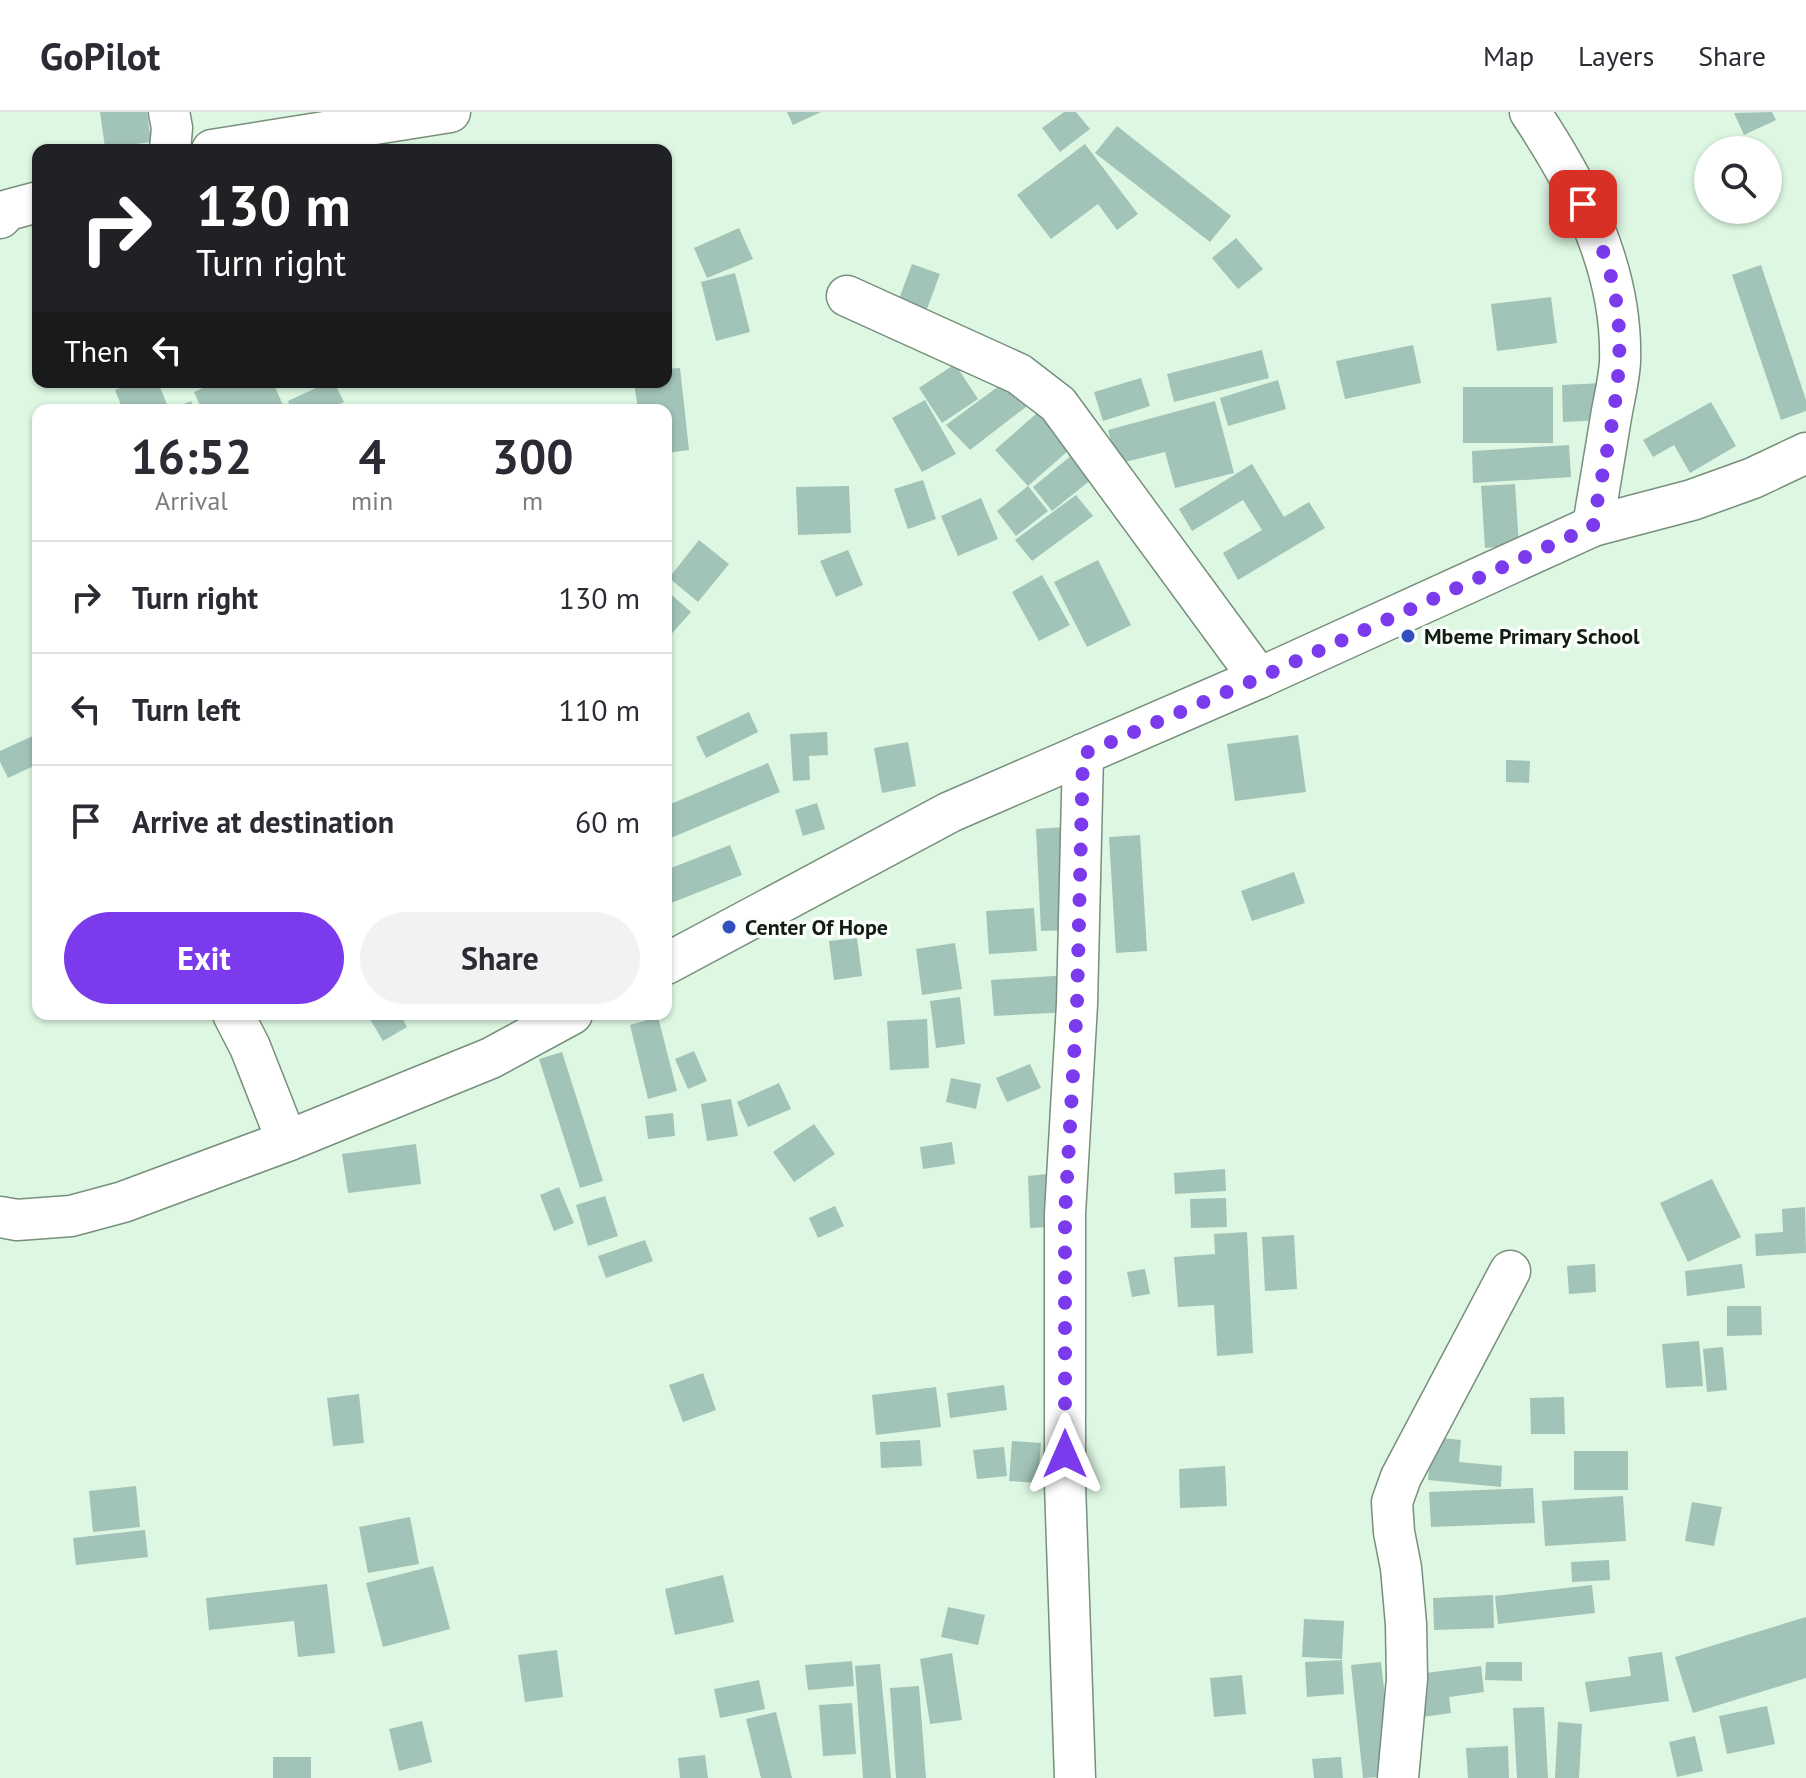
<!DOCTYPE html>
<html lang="en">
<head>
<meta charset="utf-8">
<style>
	body { margin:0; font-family:"PT Sans",sans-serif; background:#f2f2f3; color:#2b2b33; height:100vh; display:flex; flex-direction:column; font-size:30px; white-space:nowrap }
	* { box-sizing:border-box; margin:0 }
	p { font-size:26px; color:#7c7c81 }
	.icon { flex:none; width:44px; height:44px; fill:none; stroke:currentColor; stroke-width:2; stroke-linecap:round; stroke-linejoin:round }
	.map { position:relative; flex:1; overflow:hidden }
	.drawer { position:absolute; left:32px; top:292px; width:640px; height:616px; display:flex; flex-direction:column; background:#fff; border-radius:16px; box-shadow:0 2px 6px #0004 }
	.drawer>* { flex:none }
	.guide { position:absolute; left:32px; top:32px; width:640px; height:244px; border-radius:16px; box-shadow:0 2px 6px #0004; background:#202124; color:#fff; overflow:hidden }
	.buttons { position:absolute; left:1694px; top:24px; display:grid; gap:16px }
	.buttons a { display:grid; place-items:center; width:88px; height:88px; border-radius:50%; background:#fff; box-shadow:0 2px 6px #0004; font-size:40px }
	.pin { position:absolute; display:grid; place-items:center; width:68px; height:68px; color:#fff; margin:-34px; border-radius:16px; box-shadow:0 4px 12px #0006 }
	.me { position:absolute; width:88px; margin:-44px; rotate:0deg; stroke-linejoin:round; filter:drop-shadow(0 0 6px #0008) }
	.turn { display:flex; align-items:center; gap:28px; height:168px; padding:0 32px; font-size:36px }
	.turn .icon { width:104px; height:104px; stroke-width:2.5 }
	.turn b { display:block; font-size:56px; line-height:68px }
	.then { display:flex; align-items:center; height:76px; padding:0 32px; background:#0003; gap:16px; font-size:30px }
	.eta { display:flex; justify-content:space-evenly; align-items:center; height:136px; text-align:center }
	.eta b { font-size:48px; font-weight:800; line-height:56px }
	.action { display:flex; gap:16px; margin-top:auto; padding:16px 32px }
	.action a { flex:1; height:92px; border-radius:48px; background:#7c3aed; color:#fff; font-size:32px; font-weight:800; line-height:92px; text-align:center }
	.action a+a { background:#f2f2f3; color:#2b2b33 }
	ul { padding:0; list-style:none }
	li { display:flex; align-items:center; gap:24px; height:112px; padding:0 32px; border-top:2px solid #e1e1e2 }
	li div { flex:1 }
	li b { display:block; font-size:30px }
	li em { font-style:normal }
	header { display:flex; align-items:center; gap:48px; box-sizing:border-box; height:112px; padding:0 40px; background:#fff; border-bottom:2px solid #e1e1e2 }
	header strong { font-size:38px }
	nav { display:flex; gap:44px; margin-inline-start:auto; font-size:28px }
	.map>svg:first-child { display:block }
</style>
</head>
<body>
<header>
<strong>GoPilot</strong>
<nav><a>Map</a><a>Layers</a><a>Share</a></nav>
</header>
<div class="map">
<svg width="1806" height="1666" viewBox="0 0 1806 1666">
	<rect width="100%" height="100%" fill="#ddf7e2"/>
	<g fill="#a2c3b8">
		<polygon points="100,0 147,0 151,30 105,36"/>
		<polygon points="787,0 821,0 793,13"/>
		<polygon points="1064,0 1076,0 1090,17 1060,40 1042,16"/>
		<polygon points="1772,0 1776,8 1744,23 1734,1"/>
		<polygon points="1117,14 1231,104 1210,130 1095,41"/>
		<polygon points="1085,32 1138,102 1117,118 1098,92 1051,127 1017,83"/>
		<polygon points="739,116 753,147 707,166 694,136"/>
		<polygon points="1236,126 1263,157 1238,177 1212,146"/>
		<polygon points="912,152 940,162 921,213 893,203"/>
		<polygon points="1761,153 1806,288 1806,299 1781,308 1732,163"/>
		<polygon points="735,161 750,220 716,229 701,170"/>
		<polygon points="1551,185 1557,231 1497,239 1491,192"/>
		<polygon points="1413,233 1421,271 1345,287 1336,249"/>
		<polygon points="1262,238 1269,266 1174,290 1167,262"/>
		<polygon points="955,252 978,287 942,311 919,276"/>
		<polygon points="680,256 689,338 666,341 666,298 638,298 634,270 666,270 666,257"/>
		<polygon points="1141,266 1150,294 1103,309 1094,280"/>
		<polygon points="1278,268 1286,297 1228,314 1220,286"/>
		<polygon points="136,270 158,270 168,295 160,298 123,298 115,278"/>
		<polygon points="217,270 273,270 285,298 202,298 194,280"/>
		<polygon points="329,270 334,270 344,290 326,298 292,298 288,289"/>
		<polygon points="1003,271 1031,291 970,338 946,313"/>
		<polygon points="1603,271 1604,308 1563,310 1562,273"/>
		<rect x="1463" y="275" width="90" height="56"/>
		<polygon points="925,288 956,342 922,360 892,306"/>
		<polygon points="191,289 195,298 170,298"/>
		<polygon points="1215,289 1234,361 1175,376 1165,340 1117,352 1108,318"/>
		<polygon points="1711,290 1736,334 1690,361 1674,333 1653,345 1643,328"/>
		<polygon points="1044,295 1077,331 1028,374 995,338"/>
		<polygon points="1569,333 1571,365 1473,371 1472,339"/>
		<polygon points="1072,343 1092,367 1052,399 1033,375"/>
		<polygon points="1252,352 1284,405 1309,390 1325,416 1238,468 1223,441 1262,418 1243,388 1192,419 1179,397"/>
		<polygon points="923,368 936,407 908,417 894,377"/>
		<polygon points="1515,372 1519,433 1485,436 1481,374"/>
		<polygon points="849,374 851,421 798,423 796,375"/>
		<polygon points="1028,374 1048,399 1016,424 997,399"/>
		<polygon points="1076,383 1093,404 1032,449 1015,428"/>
		<polygon points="981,386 998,427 958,444 941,404"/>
		<polygon points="699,428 729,452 698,490 669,466"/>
		<polygon points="848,438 863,473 836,485 820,449"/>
		<polygon points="1098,448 1131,513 1087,535 1054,470"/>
		<polygon points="1042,463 1070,513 1039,529 1012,480"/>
		<polygon points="666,478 691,500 666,528"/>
		<polygon points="749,600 758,620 706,646 696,625"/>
		<polygon points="827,620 828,643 809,644 810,668 793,669 790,622"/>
		<polygon points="35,623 38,628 38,652 8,666 0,650 0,639"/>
		<polygon points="1298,623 1306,680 1235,689 1227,632"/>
		<polygon points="908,630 916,674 882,681 874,636"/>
		<polygon points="1506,648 1530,649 1529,671 1506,670"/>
		<polygon points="768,651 780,680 666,728 666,694"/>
		<polygon points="817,691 825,717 803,724 795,698"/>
		<polygon points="1065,715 1071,818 1041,819 1036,717"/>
		<polygon points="1140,723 1147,839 1116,841 1109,725"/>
		<polygon points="730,733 742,763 666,793 666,758"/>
		<polygon points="1294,760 1305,791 1252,809 1241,779"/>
		<polygon points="1034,796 1037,839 989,842 986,799"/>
		<polygon points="857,826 862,864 834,868 829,829"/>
		<polygon points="955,831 962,877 922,883 916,837"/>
		<polygon points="1069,863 1071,900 994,904 991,868"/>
		<polygon points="960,885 965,932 936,936 930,889"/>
		<polygon points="367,902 400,902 407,915 383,929"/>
		<polygon points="658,905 677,979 648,987 630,913"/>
		<polygon points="927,907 929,956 890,958 887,909"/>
		<polygon points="694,939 707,969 688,977 675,947"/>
		<polygon points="562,940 603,1069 580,1076 539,947"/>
		<polygon points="1030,952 1041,976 1007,990 996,966"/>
		<polygon points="951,966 981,972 976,997 946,990"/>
		<polygon points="779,971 791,997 748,1015 737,990"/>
		<polygon points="731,987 738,1024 707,1029 701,992"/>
		<polygon points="673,1001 675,1024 648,1027 645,1004"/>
		<polygon points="814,1012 835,1042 794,1070 773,1040"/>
		<polygon points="952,1030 955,1052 923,1057 920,1035"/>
		<polygon points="416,1032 421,1072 348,1081 342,1042"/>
		<polygon points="1225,1057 1226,1079 1175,1082 1174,1061"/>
		<polygon points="1046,1062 1049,1115 1030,1116 1028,1064"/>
		<polygon points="1712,1067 1741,1125 1688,1150 1660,1091"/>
		<polygon points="559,1075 574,1111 554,1119 540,1083"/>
		<polygon points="605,1084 618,1124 588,1134 576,1093"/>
		<polygon points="1226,1086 1227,1115 1191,1116 1190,1087"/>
		<polygon points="835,1094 844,1114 818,1126 809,1106"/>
		<polygon points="1805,1095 1806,1141 1756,1144 1755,1122 1783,1120 1782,1097"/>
		<polygon points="1247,1120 1253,1241 1217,1244 1214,1193 1178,1195 1174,1145 1215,1142 1214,1122"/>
		<polygon points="1294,1123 1297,1177 1265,1179 1262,1125"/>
		<polygon points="645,1128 653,1149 606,1166 598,1144"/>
		<polygon points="1595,1152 1596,1180 1569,1182 1567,1154"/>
		<polygon points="1742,1152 1745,1176 1687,1184 1685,1159"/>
		<polygon points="1145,1157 1150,1182 1132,1185 1127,1160"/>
		<polygon points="1727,1194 1761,1194 1762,1223 1727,1224"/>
		<polygon points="1699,1229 1703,1274 1666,1276 1662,1232"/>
		<polygon points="1723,1235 1727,1278 1707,1280 1703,1237"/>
		<polygon points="703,1261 716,1298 683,1310 669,1273"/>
		<polygon points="1004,1273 1007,1298 950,1306 947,1281"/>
		<polygon points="936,1275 941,1315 876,1323 872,1283"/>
		<polygon points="359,1282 364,1331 333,1334 327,1286"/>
		<polygon points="1564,1285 1565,1322 1531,1322 1530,1286"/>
		<polygon points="1432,1325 1461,1328 1459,1350 1502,1354 1501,1375 1428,1368"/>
		<polygon points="920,1328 922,1354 881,1356 880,1330"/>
		<polygon points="1012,1329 1041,1331 1038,1371 1009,1369"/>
		<polygon points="1004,1335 1007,1364 977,1367 973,1338"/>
		<rect x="1574" y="1339" width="54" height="39"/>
		<polygon points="1225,1354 1227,1394 1180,1396 1179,1357"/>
		<polygon points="136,1374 140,1415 93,1420 89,1379"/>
		<polygon points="1533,1376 1535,1411 1431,1415 1429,1380"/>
		<polygon points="1623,1384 1626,1429 1545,1434 1542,1389"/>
		<polygon points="1692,1390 1722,1395 1714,1434 1685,1429"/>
		<polygon points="410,1405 419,1452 368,1461 359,1415"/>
		<polygon points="145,1418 148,1445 76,1453 73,1426"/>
		<polygon points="1609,1448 1610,1468 1572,1470 1571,1450"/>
		<polygon points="433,1454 450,1517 383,1535 366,1471"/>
		<polygon points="723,1463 734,1510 675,1523 665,1477"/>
		<polygon points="327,1472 335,1541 298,1545 294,1509 209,1518 206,1486"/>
		<polygon points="1592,1473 1595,1501 1498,1512 1495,1484"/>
		<polygon points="1493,1483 1494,1516 1434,1518 1433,1486"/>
		<polygon points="948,1495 985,1503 978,1533 941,1525"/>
		<polygon points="1806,1505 1806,1566 1693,1601 1675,1545"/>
		<polygon points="1304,1507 1344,1509 1342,1547 1302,1545"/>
		<polygon points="557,1538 563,1585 525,1590 518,1543"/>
		<polygon points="1662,1540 1669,1589 1590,1600 1585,1570 1631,1564 1628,1545"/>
		<polygon points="952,1541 962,1608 930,1612 920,1547"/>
		<polygon points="1342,1548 1344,1582 1307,1585 1305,1550"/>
		<polygon points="852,1549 854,1574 808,1578 805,1553"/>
		<polygon points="1381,1550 1394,1664 1363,1666 1351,1553"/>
		<polygon points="1486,1550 1522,1550 1522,1569 1485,1568"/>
		<polygon points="880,1552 891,1666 863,1666 855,1554"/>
		<polygon points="1481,1554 1484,1580 1449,1585 1451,1601 1423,1605 1418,1562"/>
		<polygon points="1242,1563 1246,1602 1214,1605 1210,1566"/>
		<polygon points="759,1568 765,1597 720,1606 714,1577"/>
		<polygon points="919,1574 926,1666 896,1666 890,1576"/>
		<polygon points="852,1591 856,1642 823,1644 819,1593"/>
		<polygon points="1767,1594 1775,1632 1727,1642 1719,1604"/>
		<polygon points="1544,1595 1548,1666 1517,1666 1513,1596"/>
		<polygon points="776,1600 792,1666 761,1666 746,1607"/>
		<polygon points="422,1609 432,1650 399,1659 389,1617"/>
		<polygon points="1558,1610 1582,1612 1579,1666 1555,1666"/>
		<polygon points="1695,1624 1703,1659 1677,1665 1669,1630"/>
		<polygon points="1508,1634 1509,1666 1468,1666 1466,1636"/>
		<polygon points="705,1643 708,1666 680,1666 678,1646"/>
		<rect x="273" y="1645" width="38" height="21"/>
		<polygon points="1341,1645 1343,1666 1314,1666 1312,1647"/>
	</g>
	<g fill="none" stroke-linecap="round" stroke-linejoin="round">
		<defs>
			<g id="street">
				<polyline points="169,0 172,16 170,38"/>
				<path d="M1530,0C1580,75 1623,157 1620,250C1619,268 1614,287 1611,305C1605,341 1599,378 1593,414"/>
				<polyline points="212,38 450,0"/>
				<polyline points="0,106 8,98 38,90"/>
				<polyline points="847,184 1019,262 1058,292 1259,566"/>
				<polyline points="666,852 950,700 1259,566 1593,414 1692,388 1753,366 1806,341"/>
				<polyline points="233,902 250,935 287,1029"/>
				<polyline points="0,1105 17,1108 71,1104 123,1090 287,1029 491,946 572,902"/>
				<polyline points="1075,1666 1065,1372 1065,1102 1077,892 1083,642"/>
				<polyline points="1398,1666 1407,1567 1406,1512 1401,1456 1394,1420 1392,1390 1401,1365 1510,1159"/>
			</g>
		</defs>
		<use href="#street" stroke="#778f7b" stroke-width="43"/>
		<use href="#street" stroke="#fff" stroke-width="40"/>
	</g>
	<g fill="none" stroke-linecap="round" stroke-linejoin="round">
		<path stroke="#7c3aed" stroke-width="14" stroke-dasharray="0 25.2" d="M1065,1342V1102L1077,892L1083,642L1259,566L1593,414C1604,347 1625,272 1618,205C1615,166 1600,127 1583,92"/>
	</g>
	<g fill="#334ebf" stroke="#f9fefa" stroke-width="3">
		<circle cx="1408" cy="524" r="8"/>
		<circle cx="729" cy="815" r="8"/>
	</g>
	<g text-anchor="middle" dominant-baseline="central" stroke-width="7" stroke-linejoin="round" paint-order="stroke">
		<g font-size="22" font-weight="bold" fill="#121b14" stroke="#f9fefa" text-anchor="start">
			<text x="1424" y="524">Mbeme Primary School</text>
			<text x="745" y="815">Center Of Hope</text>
		</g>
	</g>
</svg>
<div class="buttons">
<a><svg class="icon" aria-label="search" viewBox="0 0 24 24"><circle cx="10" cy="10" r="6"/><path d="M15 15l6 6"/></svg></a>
</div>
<div class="pin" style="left:1583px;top:92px;background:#d93025"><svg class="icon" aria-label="arrive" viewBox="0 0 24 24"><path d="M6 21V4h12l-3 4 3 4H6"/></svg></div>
<svg class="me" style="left:1065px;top:1342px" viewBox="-20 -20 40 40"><path d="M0-17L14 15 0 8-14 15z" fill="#7c3aed" stroke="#fff" stroke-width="4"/></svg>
<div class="guide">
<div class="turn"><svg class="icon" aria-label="right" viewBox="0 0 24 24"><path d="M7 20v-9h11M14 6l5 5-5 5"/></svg><div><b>130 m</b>Turn right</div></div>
<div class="then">Then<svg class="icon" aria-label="left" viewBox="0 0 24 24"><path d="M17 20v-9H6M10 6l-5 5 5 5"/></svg></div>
</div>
<section class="drawer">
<div class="eta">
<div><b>16:52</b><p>Arrival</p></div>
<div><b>4</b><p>min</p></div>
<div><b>300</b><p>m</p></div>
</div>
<ul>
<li><svg class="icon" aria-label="right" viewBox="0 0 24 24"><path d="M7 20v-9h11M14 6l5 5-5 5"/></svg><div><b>Turn right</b></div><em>130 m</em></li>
<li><svg class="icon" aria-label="left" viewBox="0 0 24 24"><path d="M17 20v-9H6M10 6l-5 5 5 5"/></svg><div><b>Turn left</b></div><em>110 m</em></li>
<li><svg class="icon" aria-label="arrive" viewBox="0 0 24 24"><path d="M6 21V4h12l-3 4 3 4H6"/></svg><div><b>Arrive at destination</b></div><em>60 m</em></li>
</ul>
<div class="action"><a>Exit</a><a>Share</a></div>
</section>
</div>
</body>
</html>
